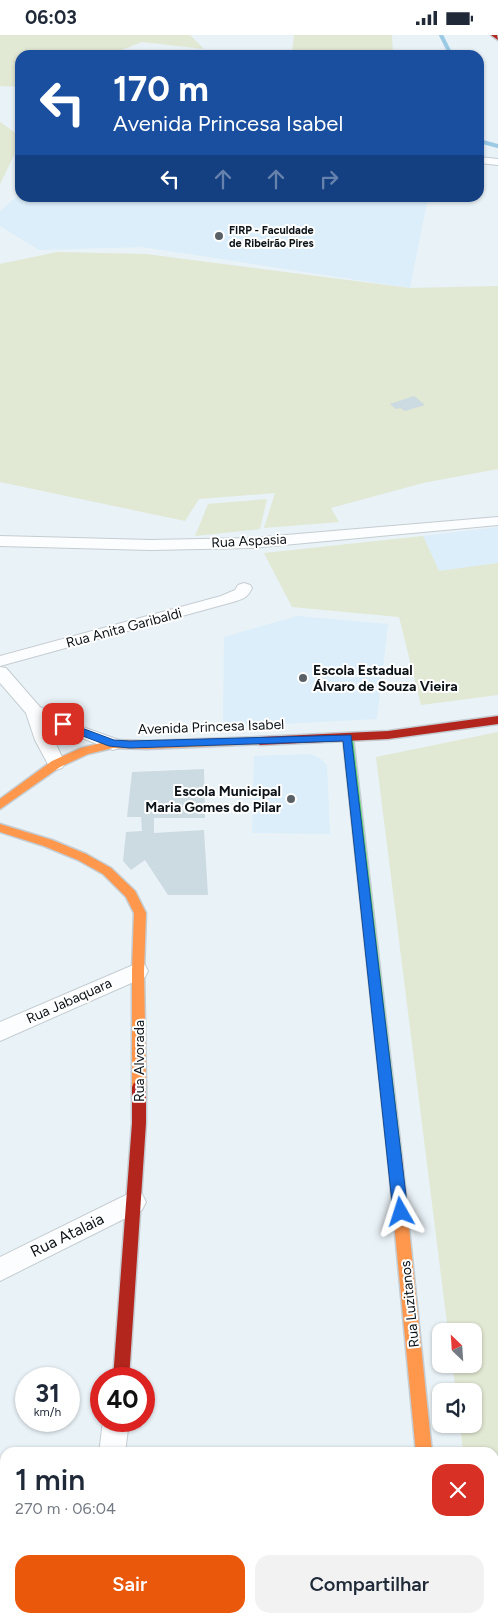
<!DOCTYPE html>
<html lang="pt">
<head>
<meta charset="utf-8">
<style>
	body { margin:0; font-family:Figtree,sans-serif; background:#f2f2f3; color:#1f2937; height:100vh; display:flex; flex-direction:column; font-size:19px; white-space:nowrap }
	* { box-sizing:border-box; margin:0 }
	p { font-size:16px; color:#747a83 }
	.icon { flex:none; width:28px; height:28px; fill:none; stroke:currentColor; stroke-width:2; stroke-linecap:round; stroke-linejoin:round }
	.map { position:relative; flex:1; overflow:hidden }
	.drawer { position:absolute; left:0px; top:1412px; width:499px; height:176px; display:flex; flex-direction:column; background:#fff; border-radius:15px 15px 0 0; box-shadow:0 1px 4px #0004 }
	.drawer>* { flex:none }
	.top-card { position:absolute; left:15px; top:15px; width:469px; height:152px; border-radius:15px; box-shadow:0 1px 4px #0004; background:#1a4fa0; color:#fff; overflow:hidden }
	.needle { width:32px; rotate:335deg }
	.controls { position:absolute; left:432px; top:1288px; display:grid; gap:10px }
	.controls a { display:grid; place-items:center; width:50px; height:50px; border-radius:10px; background:#fff; box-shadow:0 1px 4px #0004; font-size:25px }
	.speed { position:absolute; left:15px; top:1332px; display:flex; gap:10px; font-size:25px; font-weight:700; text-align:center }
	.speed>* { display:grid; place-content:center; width:65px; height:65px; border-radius:50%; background:#fff; box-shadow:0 1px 4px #0004; line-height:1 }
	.speed small { font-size:12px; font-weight:400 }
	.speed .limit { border:8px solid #d22; background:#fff; color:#111 }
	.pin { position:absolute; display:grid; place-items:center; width:42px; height:42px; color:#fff; margin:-21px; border-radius:10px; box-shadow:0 2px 8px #0006 }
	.me { position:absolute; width:55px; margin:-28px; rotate:354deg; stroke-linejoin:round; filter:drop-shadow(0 0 4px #0008) }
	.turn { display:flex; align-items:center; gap:18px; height:105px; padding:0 15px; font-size:22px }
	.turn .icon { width:65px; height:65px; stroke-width:2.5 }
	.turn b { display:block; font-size:35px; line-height:42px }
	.lanes { display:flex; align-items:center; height:48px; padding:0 15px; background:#0003; justify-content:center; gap:25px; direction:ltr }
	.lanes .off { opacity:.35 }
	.round { display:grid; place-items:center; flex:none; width:52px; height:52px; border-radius:15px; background:#f2f2f3 }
	.overview { display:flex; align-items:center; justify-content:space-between; height:85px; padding:0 15px }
	h1 { font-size:30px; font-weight:600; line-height:38px }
	.cta { display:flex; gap:10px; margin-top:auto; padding:10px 15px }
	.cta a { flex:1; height:58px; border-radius:15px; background:#ea580c; color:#fff; font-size:20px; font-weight:600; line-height:58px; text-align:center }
	.cta a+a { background:#f2f2f3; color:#1f2937 }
	.status { display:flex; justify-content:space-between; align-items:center; height:35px; padding:0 25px; background:#fff; direction:ltr }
	.status svg { height:14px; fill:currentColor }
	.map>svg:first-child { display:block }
</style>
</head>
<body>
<div class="status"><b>06:03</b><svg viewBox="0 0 49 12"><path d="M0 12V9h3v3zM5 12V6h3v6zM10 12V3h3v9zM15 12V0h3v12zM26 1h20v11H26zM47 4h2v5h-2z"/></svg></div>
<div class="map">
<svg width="498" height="1588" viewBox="0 0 498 1588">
	<rect width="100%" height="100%" fill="#e9f2f7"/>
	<g fill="#dbeefa">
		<polygon points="20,159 20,162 428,163 410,253 142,212 39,215 0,191 0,176"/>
		<polygon points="498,492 498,528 439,536 423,501"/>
		<polygon points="297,581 388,589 377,684 223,692 224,602"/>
		<polygon points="311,719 321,724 327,730 330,799 252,798 254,721"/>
	</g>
	<g fill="#e1e8d3">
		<polygon points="0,0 190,0 204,14 142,7 109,20 20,20 20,52 0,51"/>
		<polygon points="294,0 392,0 393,20 292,19"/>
		<polygon points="0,87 20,101 20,108 0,149"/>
		<polygon points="57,217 146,219 410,253 498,251 498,434 423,448 331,473 339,487 264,493 275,458 199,464 185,486 0,447 0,229"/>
		<polygon points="267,464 260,494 195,501 208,469"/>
		<polygon points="423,501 439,536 498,528 498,660 421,670 399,582 292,572 264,518"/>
		<polygon points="498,697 498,1588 485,1588 484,1584 494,1584 494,1418 463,1417 460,1389 474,1389 474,1356 456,1356 452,1329 474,1329 474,1296 448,1296 376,722"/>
	</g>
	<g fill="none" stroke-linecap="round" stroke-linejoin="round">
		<g stroke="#9bcae5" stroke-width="4">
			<polyline points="441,0 451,20"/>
			<polyline points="479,106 498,111"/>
		</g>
	</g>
	<g fill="#ccdae2">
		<polygon points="414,361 425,370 405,376 400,373 396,374 390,369"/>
		<polygon points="204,734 205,783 154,783 154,798 204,795 208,860 168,860 145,825 131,835 123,826 126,797 142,796 141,782 127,782 132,737"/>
	</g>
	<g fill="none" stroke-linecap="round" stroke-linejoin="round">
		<defs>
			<g id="street">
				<polygon points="479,122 498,124 498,130 479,128"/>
				<polygon points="498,482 498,490 252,513 150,515 0,511 0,501 150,505 252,503"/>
				<path d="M244,548L250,550L252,553C248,563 242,564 233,567L0,631V621L221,561L235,555L238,550Z"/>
				<polygon points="0,632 6,633 40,672 83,692 119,705 122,709 119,713 113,715 107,713 47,689 65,729 62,733 56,735 50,733 35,705 26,678 0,648"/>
				<polygon points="138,928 145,930 148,936 145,942 0,1006 0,987"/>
				<polygon points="134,1156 142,1159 146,1167 142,1175 0,1246 0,1222"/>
				<polygon points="103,1386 129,1386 125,1418 99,1418"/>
				<polygon points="5,1561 5,1584 16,1584 10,1588 0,1588 0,1563"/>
				<polygon points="73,1584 101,1584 100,1588 72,1588"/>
				<rect x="419" y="1584" width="28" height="4"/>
			</g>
			<polygon id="fast" points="348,699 353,703 402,1124 400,1128 395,1130 390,1128 388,1124 343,703"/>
			<g id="slow">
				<polygon points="260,702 265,706 264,709 147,714 113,713 88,719 60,732 0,774 0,764 52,726 81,713 113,705 147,706"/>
				<polygon points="0,789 52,805 86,819 111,833 135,856 146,878 144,936 146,1052 144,1056 139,1058 134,1056 132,1052 132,936 134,878 126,862 103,839 78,825 44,811 0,797"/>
				<polygon points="395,1118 400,1120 402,1124 432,1418 416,1418 388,1124 390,1120"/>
			</g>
			<g id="jam">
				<polygon points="491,0 497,0 498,5"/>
				<polygon points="498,681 498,689 388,704 260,710 255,706 260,702 388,696"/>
				<polygon points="139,1046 144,1048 146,1052 146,1088 129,1344 113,1344 132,1088 132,1052 134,1048"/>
			</g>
		</defs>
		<use href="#street" stroke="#c5cdd2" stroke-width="2"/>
		<use href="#fast" stroke="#c5cdd2" stroke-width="3"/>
		<use href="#slow" stroke="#c5cdd2" stroke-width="3"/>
		<use href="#jam" stroke="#c5cdd2" stroke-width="3"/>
		<use href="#street" fill="#fcfdfe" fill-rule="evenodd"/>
		<use href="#fast" fill="#63d668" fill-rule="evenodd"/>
		<use href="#slow" fill="#ff974d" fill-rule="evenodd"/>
		<use href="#jam" fill="#b3261e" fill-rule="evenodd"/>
	</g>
	<polygon fill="#1a73e8" stroke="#114b97" points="63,686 114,705 130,706 351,700 408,1177 406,1182 401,1184 396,1182 393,1177 343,706 130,713 109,711 59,692 58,689"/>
	<g fill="#596166" stroke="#fff" stroke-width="2">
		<circle cx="219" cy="201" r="5"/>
		<circle cx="303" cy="643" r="5"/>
		<circle cx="291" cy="764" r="5"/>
	</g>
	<g text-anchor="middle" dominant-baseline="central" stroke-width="4" stroke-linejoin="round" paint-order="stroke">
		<g font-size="11" font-weight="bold" fill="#0c1318" stroke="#fff" text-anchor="start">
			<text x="229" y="195">FIRP - Faculdade<tspan x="229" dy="13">de Ribeirão Pires</tspan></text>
		</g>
		<g font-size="14" fill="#0c1318" stroke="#fff">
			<text transform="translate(249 506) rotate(-3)">Rua Aspasia</text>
			<text transform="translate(124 593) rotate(-15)">Rua Anita Garibaldi</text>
			<text transform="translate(211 692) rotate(-2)">Avenida Princesa Isabel</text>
			<text transform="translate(69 966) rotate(-24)">Rua Jabaquara</text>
			<text transform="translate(139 1026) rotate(-90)">Rua Alvorada</text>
			<text transform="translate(410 1269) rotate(-96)">Rua Luzitanos</text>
		</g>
		<g font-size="14" font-weight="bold" fill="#0c1318" stroke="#fff" text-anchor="start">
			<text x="313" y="635">Escola Estadual<tspan x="313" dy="16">Álvaro de Souza Vieira</tspan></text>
			<text x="281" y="756" text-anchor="end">Escola Municipal<tspan x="281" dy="16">Maria Gomes do Pilar</tspan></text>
		</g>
		<g font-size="16" fill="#0c1318" stroke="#fff">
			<text transform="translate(67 1200) rotate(-26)">Rua Atalaia</text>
		</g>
	</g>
</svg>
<div class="controls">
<a><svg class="needle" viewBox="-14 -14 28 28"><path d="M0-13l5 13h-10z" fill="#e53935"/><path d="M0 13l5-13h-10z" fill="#747a83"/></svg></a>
<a><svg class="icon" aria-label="sound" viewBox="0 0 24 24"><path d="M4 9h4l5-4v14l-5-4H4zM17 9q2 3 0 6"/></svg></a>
</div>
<div class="speed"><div>31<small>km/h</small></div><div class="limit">40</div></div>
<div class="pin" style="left:63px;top:689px;background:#d93025"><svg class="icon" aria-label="arrive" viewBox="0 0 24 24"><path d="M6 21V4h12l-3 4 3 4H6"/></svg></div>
<svg class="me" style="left:401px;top:1177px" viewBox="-20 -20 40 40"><path d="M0-17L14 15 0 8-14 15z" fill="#1a73e8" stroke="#fff" stroke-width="4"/></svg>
<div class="top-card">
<div class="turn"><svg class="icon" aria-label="left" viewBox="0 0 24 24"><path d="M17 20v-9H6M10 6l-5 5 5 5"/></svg><div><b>170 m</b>Avenida Princesa Isabel</div></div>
<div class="lanes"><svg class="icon" aria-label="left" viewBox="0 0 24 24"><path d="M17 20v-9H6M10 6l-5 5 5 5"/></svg><svg class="icon off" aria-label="ahead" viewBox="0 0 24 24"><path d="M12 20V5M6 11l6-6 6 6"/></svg><svg class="icon off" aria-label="ahead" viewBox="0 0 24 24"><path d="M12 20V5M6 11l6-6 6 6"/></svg><svg class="icon off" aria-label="right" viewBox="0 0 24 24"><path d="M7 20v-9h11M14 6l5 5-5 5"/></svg></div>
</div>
<section class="drawer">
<div class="overview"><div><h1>1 min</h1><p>270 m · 06:04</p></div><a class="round" style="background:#d93025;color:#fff"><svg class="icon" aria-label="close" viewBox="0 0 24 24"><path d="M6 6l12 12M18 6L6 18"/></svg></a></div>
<div class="cta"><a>Sair</a><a>Compartilhar</a></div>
</section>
</div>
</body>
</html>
